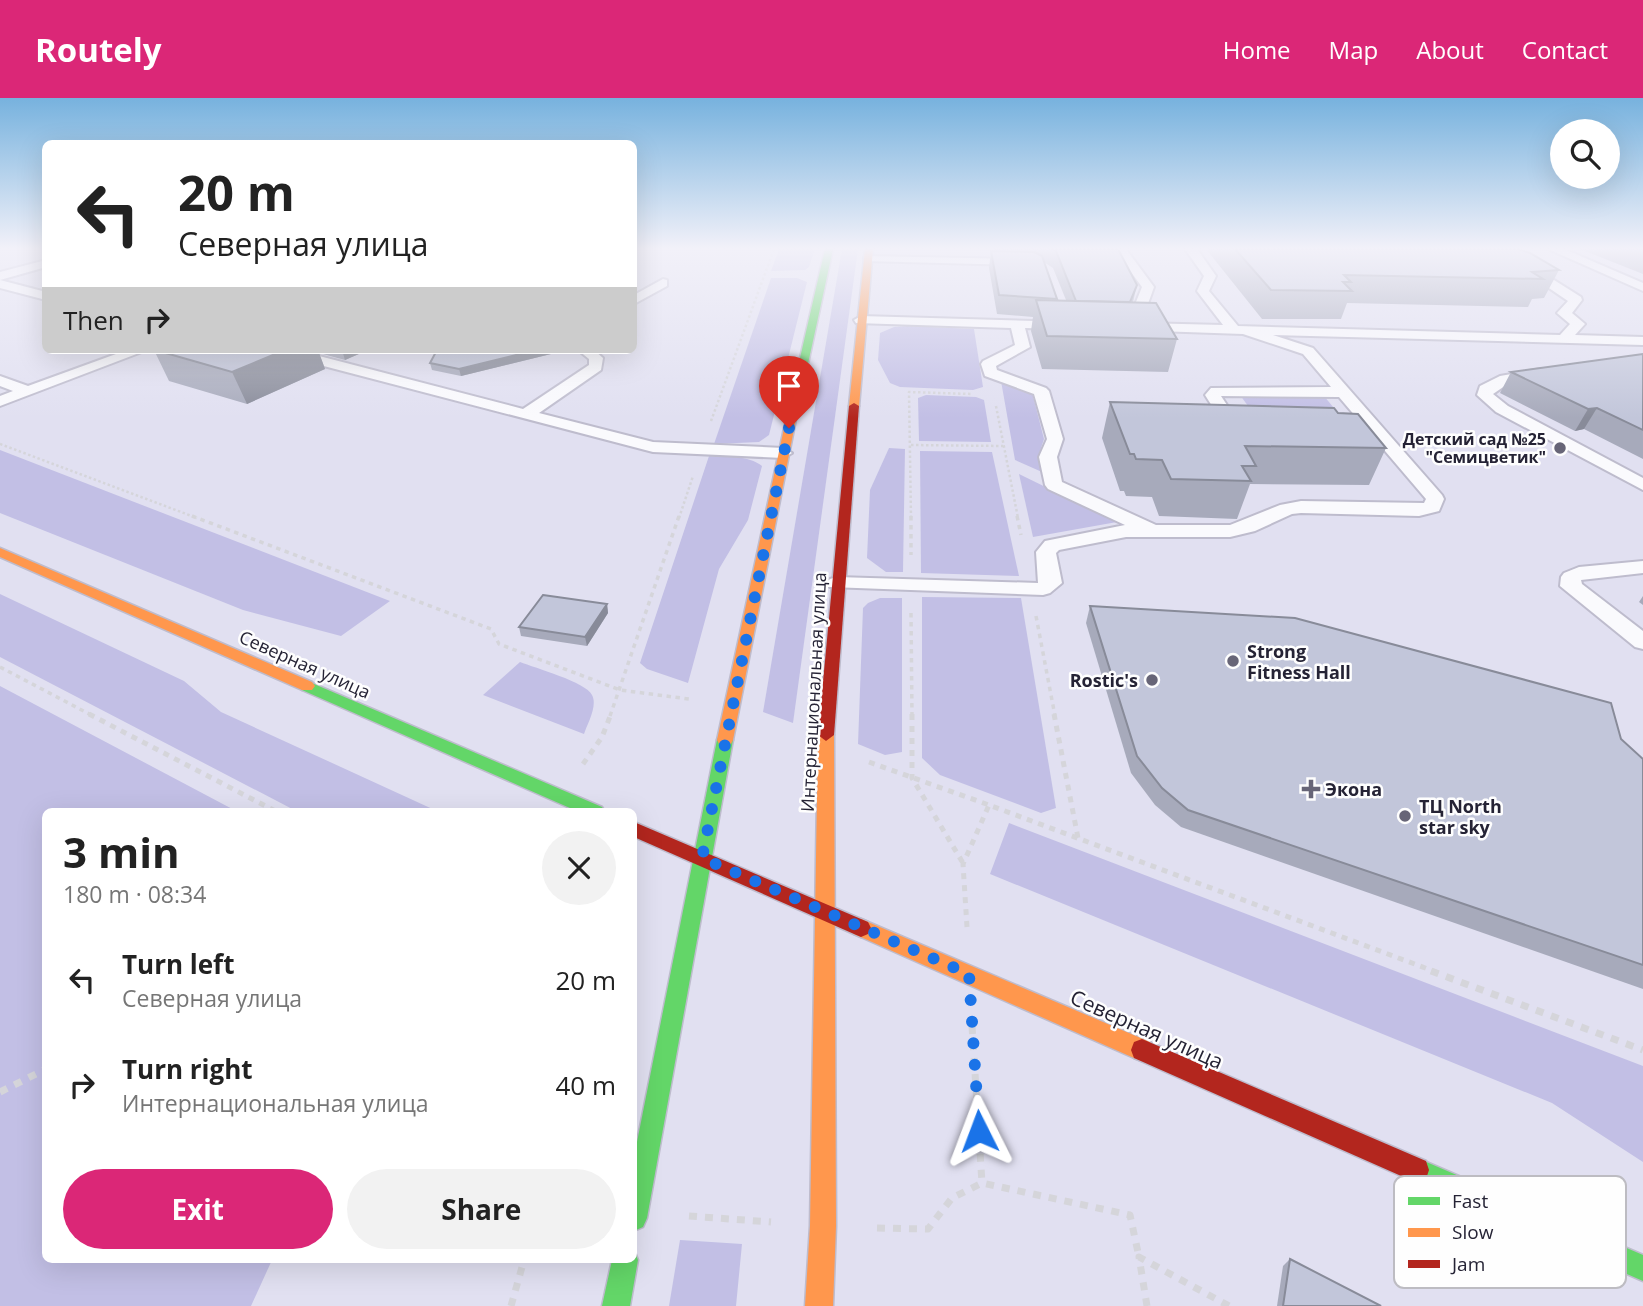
<!DOCTYPE html>
<html lang="en">
<head>
<meta charset="utf-8">
<style>
	body { margin:0; font-family:"Open Sans",sans-serif; background:#f2f2f2; color:#222; height:100vh; display:flex; flex-direction:column; font-size:26px; white-space:nowrap }
	* { box-sizing:border-box; margin:0 }
	p { font-size:23px; color:#767676 }
	.icon { flex:none; width:38px; height:38px; fill:none; stroke:currentColor; stroke-width:2; stroke-linecap:round; stroke-linejoin:round }
	.map { position:relative; flex:1; overflow:hidden }
	.panel { position:absolute; left:42px; top:710px; width:595px; height:455px; display:flex; flex-direction:column; background:#fff; border-radius:10px; box-shadow:0 7px 28px #0002 }
	.panel>* { flex:none }
	.banner { position:absolute; left:42px; top:42px; width:595px; height:214px; border-radius:10px; box-shadow:0 7px 28px #0002; background:#fff; color:#222; overflow:hidden }
	.fabs { position:absolute; left:1550px; top:21px; display:grid; gap:14px }
	.fabs a { display:grid; place-items:center; width:70px; height:70px; border-radius:50%; background:#fff; box-shadow:0 7px 28px #0002; font-size:35px }
	.pin { position:absolute; display:grid; place-items:center; width:60px; height:60px; color:#fff; margin:-72px -30px; border-radius:50% 50% 50% 0; rotate:-45deg; box-shadow:0 0 7px #0007 }
	.pin .icon { rotate:45deg }
	.me { position:absolute; width:77px; margin:-38px; rotate:357deg; stroke-linejoin:round; filter:drop-shadow(0 0 5px #0008) }
	.turn { display:flex; align-items:center; gap:24px; height:147px; padding:0 21px; font-size:32px }
	.turn .icon { width:91px; height:91px; stroke-width:2.5 }
	.turn b { display:block; font-size:49px; line-height:60px }
	.then { display:flex; align-items:center; height:66px; padding:0 21px; background:#0003; gap:14px; font-size:26px }
	.round { display:grid; place-items:center; flex:none; width:74px; height:74px; border-radius:37px; background:#f2f2f2 }
	.headline { display:flex; align-items:center; justify-content:space-between; height:119px; padding:0 21px }
	h1 { font-size:42px; font-weight:700; line-height:52px }
	.button { display:flex; gap:14px; margin-top:auto; padding:14px 21px }
	.button a { flex:1; height:80px; border-radius:42px; background:#db2777; color:#fff; font-size:28px; font-weight:700; line-height:80px; text-align:center }
	.button a+a { background:#f2f2f2; color:#222 }
	ul { padding:0; list-style:none }
	li { display:flex; align-items:center; gap:21px; height:105px; padding:0 21px }
	li div { flex:1 }
	li b { display:block; font-size:26px }
	li em { font-style:normal }
	header { display:flex; align-items:center; gap:42px; box-sizing:border-box; height:98px; padding:0 35px; background:#db2777; color:#fff }
	header strong { font-size:33px }
	nav { display:flex; gap:38px; margin-inline-start:auto; font-size:24px }
	.map>svg:first-child { display:block }
</style>
</head>
<body>
<header>
<strong>Routely</strong>
<nav><a>Home</a><a>Map</a><a>About</a><a>Contact</a></nav>
</header>
<div class="map">
<svg width="1643" height="1208" viewBox="0 0 1643 1208">
	<rect width="100%" height="100%" fill="#e1e0f1"/>
	<g fill="#c2bfe5">
		<polygon points="779,151 815,151 809,169 805,172 771,173"/>
		<polygon points="842,151 858,151 793,625 763,614"/>
		<polygon points="771,180 797,180 807,184 769,337 759,344 714,346"/>
		<polygon points="907,228 974,231 983,289 973,292 900,289 890,285 878,262 880,235 894,229"/>
		<polygon points="1001,283 1032,294 1044,341 1039,356 1042,374 1015,362"/>
		<polygon points="926,297 976,299 984,302 991,344 919,343 918,300"/>
		<polygon points="1240,297 1324,298 1343,321 1256,319"/>
		<polygon points="889,350 905,351 903,474 886,474 867,460 870,392"/>
		<polygon points="0,352 390,503 341,538 243,512 0,415"/>
		<polygon points="920,353 992,354 1019,478 921,475"/>
		<path d="M709,358C727,359 748,357 762,368L748,422L719,471L688,585L647,571L640,565Z"/>
		<polygon points="1019,376 1117,424 1033,439"/>
		<polygon points="0,496 184,583 221,614 439,714 298,714 0,559"/>
		<polygon points="922,499 1021,500 1056,710 1041,715 940,677 922,660"/>
		<polygon points="880,500 902,500 902,654 885,657 858,646 863,510 868,505"/>
		<path d="M520,564C535,570 586,584 592,597C598,608 587,626 584,636L483,597Z"/>
		<polygon points="0,588 238,714 46,714 46,1162 272,1162 251,1208 0,1208"/>
		<polygon points="1009,725 1643,968 1643,1064 1552,1005 990,776"/>
		<polygon points="680,1142 742,1146 736,1208 669,1208"/>
	</g>
	<g fill="none" stroke-linecap="round" stroke-linejoin="round">
		<defs>
			<g id="lane">
				<polygon points="1114,151 1126,151 1154,189 1141,225 1223,227 1197,193 1204,178 1185,151 1197,151 1216,178 1209,193 1238,228 1560,237 1570,226 1557,215 1568,203 1546,188 1504,175 1470,151 1484,151 1512,169 1554,182 1581,199 1582,202 1572,215 1585,226 1575,237 1643,239 1643,247 1273,237 1313,250 1442,397 1444,401 1439,413 1419,418 1301,415 1292,416 1255,433 1230,439 1126,439 1059,452 1056,455 1062,485 1050,495 1043,497 830,489 826,485 830,481 837,479 1038,485 1036,454 1045,443 1125,427 1048,391 1045,387 1039,359 1047,341 1034,296 985,278 981,266 983,263 1015,247 1011,230 856,225 854,222 861,218 1070,224 1070,230 1065,231 1025,230 1030,249 996,268 997,272 1046,290 1049,293 1063,341 1057,359 1062,384 1156,427 1230,427 1280,407 1301,403 1424,405 1426,401 1339,299 1221,298 1231,313 1253,325 1245,330 1219,319 1205,297 1211,290 1331,289 1303,256 1243,236 1128,232 1126,229 1142,189"/>
				<polygon points="1548,151 1564,151 1643,185 1643,193"/>
				<polygon points="868,158 1021,161 1027,164 1021,167 864,163 864,159"/>
				<polygon points="46,162 46,169 0,182 0,174"/>
				<polygon points="663,181 667,182 667,188 634,206 634,197"/>
				<polygon points="0,182 46,194 46,202 0,190"/>
				<polygon points="127,252 147,252 0,308 0,298 13,293 0,288 0,278 28,288"/>
				<polygon points="272,252 296,252 523,311 589,267 589,261 578,252 594,252 603,260 601,272 539,315 653,344 783,350 792,355 783,360 653,354 274,255"/>
				<polygon points="1541,271 1548,275 1546,278 1509,285 1493,296 1508,308 1643,380 1643,392 1496,314 1477,297 1480,288 1500,278"/>
				<polygon points="1643,463 1643,475 1581,482 1582,486 1643,533 1643,551 1635,549 1560,488 1561,479 1564,475 1579,469"/>
			</g>
			<g id="fast">
				<polygon points="825,151 833,151 796,321 791,324 786,321"/>
				<polygon points="307,583 602,709 605,714 579,714 302,592 299,588 302,584"/>
				<polygon points="725,636 731,638 733,642 647,1120 643,1129 634,1133 634,1059 717,642 719,638"/>
				<polygon points="1417,1060 1643,1157 1643,1183 1408,1081 1405,1072 1408,1063"/>
				<polygon points="634,1152 638,1162 630,1208 602,1208 612,1162 634,1162"/>
			</g>
			<g id="slow">
				<polygon points="865,151 873,151 859,308 854,311 849,308"/>
				<polygon points="791,318 796,321 733,642 731,646 719,646 717,642 786,321"/>
				<polygon points="0,450 312,584 315,588 312,592 302,592 0,459"/>
				<polygon points="826,631 834,637 836,1128 833,1208 805,1208 810,1128 818,637"/>
				<polygon points="861,821 1150,944 1153,952 1150,960 1142,963 1134,960 854,836 851,830 854,824"/>
			</g>
			<g id="jam">
				<polygon points="854,305 859,308 834,637 826,643 818,637 849,308"/>
				<polygon points="634,724 868,824 871,830 868,836 861,839 854,836 634,739"/>
				<polygon points="1142,941 1426,1063 1429,1072 1426,1081 1417,1084 1408,1081 1134,960 1131,952 1134,944"/>
			</g>
		</defs>
		<use href="#lane" stroke="#bebccd" stroke-width="4"/>
		<use href="#fast" stroke="#bebccd" stroke-width="3"/>
		<use href="#slow" stroke="#bebccd" stroke-width="3"/>
		<use href="#jam" stroke="#bebccd" stroke-width="3"/>
		<g stroke="#d5d5da" stroke-width="2.5" stroke-dasharray="2.5 2.5" stroke-linecap="butt">
			<polyline points="996,308 1018,420"/>
			<polyline points="711,323 774,151"/>
			<polyline points="0,346 197,420"/>
			<polyline points="911,347 1003,348"/>
			<polyline points="679,420 693,378"/>
			<polyline points="911,420 909,294 972,296"/>
		</g>
		<g stroke="#d5d5da" stroke-width="3.5" stroke-dasharray="4.5 4.5" stroke-linecap="butt">
			<polyline points="192,418 491,531 499,546 620,592 689,601"/>
			<polyline points="911,418 911,457"/>
			<polyline points="1017,418 1021,437"/>
			<polyline points="911,515 912,618"/>
			<polyline points="1036,518 1055,618"/>
			<polyline points="0,569 93,618"/>
			<polyline points="610,618 679,418"/>
		</g>
		<g stroke="#d5d5da" stroke-width="5" stroke-dasharray="6 6" stroke-linecap="butt">
			<polyline points="89,616 277,714"/>
			<polyline points="912,616 912,680 963,765"/>
			<polyline points="1054,616 1078,740"/>
			<polyline points="869,664 989,707"/>
			<polyline points="583,666 602,639 611,616"/>
			<polyline points="967,829 963,766 989,707 1436,874"/>
		</g>
		<g stroke="#d5d5da" stroke-width="7" stroke-dasharray="8 8" stroke-linecap="butt">
			<polyline points="1431,873 1643,952"/>
			<polyline points="972,928 982,1085"/>
			<polyline points="0,994 46,971"/>
			<polyline points="689,1118 771,1124"/>
			<polyline points="877,1130 928,1131 952,1100 982,1085 1130,1117 1139,1159"/>
			<polyline points="511,1208 524,1162"/>
			<polyline points="1147,1208 1139,1159 1229,1208"/>
		</g>
		<use href="#lane" fill="#fafafd" fill-rule="evenodd"/>
		<use href="#fast" fill="#63d668" fill-rule="evenodd"/>
		<use href="#slow" fill="#ff974d" fill-rule="evenodd"/>
		<use href="#jam" fill="#b3261e" fill-rule="evenodd"/>
	</g>
	<g fill="#a7aabb" fill-rule="evenodd">
		<path d="M992,151H1118L1137,187L1133,204L1177,241L1168,274L1042,271L1031,233L1033,219L997,216L989,170L991,153H993ZM1044,164L1053,170L1066,202H1056Z"/>
		<polygon points="1206,151 1518,151 1559,172 1544,200 1532,201 1528,209 1347,205 1341,221 1262,221"/>
		<polygon points="1580,151 1643,151 1643,176"/>
		<polygon points="154,252 368,252 345,262 319,255 325,271 247,306 169,283"/>
		<polygon points="551,256 461,278 432,272 430,265"/>
		<polygon points="1643,256 1643,361 1584,331 1575,333 1500,295 1511,274"/>
		<polygon points="1110,304 1338,315 1386,350 1369,387 1250,386 1237,421 1159,418 1152,399 1126,398 1124,393 1120,393 1102,340"/>
		<polygon points="1643,498 1643,507 1639,504"/>
		<polygon points="607,506 608,515 587,548 521,538 519,529"/>
		<polygon points="1090,508 1621,641 1643,661 1643,891 1181,729 1155,707 1131,675 1086,525"/>
		<polygon points="1290,1161 1381,1208 1277,1208 1283,1168"/>
	</g>
	<g fill="#888b99">
		<polygon points="285,252 318,252 325,271 247,306 232,274"/>
		<polygon points="342,252 368,252 345,262"/>
		<polygon points="536,252 551,252 551,256 461,278 459,271"/>
		<polygon points="1597,310 1584,331 1575,333 1588,311"/>
		<polygon points="607,506 608,515 587,548 585,539"/>
	</g>
	<g fill="#c2c6da" stroke="#888b99" stroke-width="2">
		<polygon points="1053,151 1118,151 1137,187 1130,204 1076,203 1056,153"/>
		<polygon points="1235,151 1518,151 1530,155 1559,172 1532,174 1543,181 1344,177 1351,184 1343,184 1352,193 1271,192"/>
		<polygon points="991,153 1034,154 1042,158 1057,201 999,197"/>
		<polygon points="1036,202 1156,205 1177,241 1047,238"/>
		<polygon points="155,252 285,252 232,274"/>
		<polygon points="437,252 536,252 459,271 430,265"/>
		<polygon points="1643,256 1643,332 1597,310 1588,311 1511,274"/>
		<polygon points="1110,304 1334,310 1338,315 1358,316 1386,350 1245,348 1256,368 1242,368 1251,383 1171,381 1162,362 1136,361 1134,356 1130,356"/>
		<polygon points="543,497 607,506 585,539 519,529"/>
		<polygon points="1090,508 1295,520 1611,605 1621,641 1643,661 1643,867 1188,712 1162,690 1137,658"/>
		<polygon points="1290,1161 1381,1208 1283,1208"/>
	</g>
	<linearGradient id="sky" x2="0" y2="1"><stop stop-color="#77b2de"/><stop offset="0.47" stop-color="#f2f1f9"/><stop offset="1" stop-color="#f2f1f9" stop-opacity="0"/></linearGradient>
	<rect width="1643" height="320" fill="url(#sky)"/>
	<g fill="none" stroke-linecap="round" stroke-linejoin="round">
		<polyline stroke="#1a73e8" stroke-width="12" stroke-dasharray="0 21.6" points="789,330 702,760 969,876 979,1033"/>
	</g>
	<g fill="#676577" stroke="#fefefe" stroke-width="2.5">
		<circle cx="1560" cy="350" r="7"/>
		<circle cx="1233" cy="563" r="7"/>
		<circle cx="1152" cy="582" r="7"/>
		<path d="M1307.5 680.5h7v7h7v7h-7v7h-7v-7h-7v-7h7z"/>
		<circle cx="1405" cy="718" r="7"/>
	</g>
	<g text-anchor="middle" dominant-baseline="central" stroke-width="5" stroke-linejoin="round" paint-order="stroke">
		<g font-size="16" font-weight="bold" fill="#252335" stroke="#fefefe" text-anchor="end">
			<text x="1546" y="341">Детский сад №25<tspan x="1546" dy="18">"Семицветик"</tspan></text>
		</g>
		<g font-size="18" font-weight="bold" fill="#252335" stroke="#fefefe" text-anchor="start">
			<text x="1247" y="553">Strong<tspan x="1247" dy="21">Fitness Hall</tspan></text>
			<text x="1138" y="582" text-anchor="end">Rostic's</text>
			<text x="1325" y="691">Экона</text>
			<text x="1419" y="708">ТЦ North<tspan x="1419" dy="21">star sky</tspan></text>
		</g>
		<g font-size="18" fill="#252335" stroke="#fefefe">
			<text transform="translate(305 566) rotate(24)">Северная улица</text>
			<text transform="translate(813 594) rotate(-87)">Интернациональная улица</text>
		</g>
		<g font-size="21" fill="#252335" stroke="#fefefe">
			<text transform="translate(1147 931) rotate(24)">Северная улица</text>
		</g>
	</g>
	<rect x="1394" y="1078" width="232" height="112" rx="10" fill="#fefefe" stroke="#bdbcc2" stroke-width="2"/>
	<rect x="1408" y="1099" width="32" height="8" fill="#63d668"/>
	<rect x="1408" y="1130" width="32" height="9" fill="#ff974d"/>
	<rect x="1408" y="1162" width="32" height="8" fill="#b3261e"/>
	<g font-size="19" fill="#252335">
		<text x="1452" y="1110">Fast</text>
		<text x="1452" y="1141">Slow</text>
		<text x="1452" y="1173">Jam</text>
	</g>
</svg>
<div class="fabs">
<a><svg class="icon" aria-label="search" viewBox="0 0 24 24"><circle cx="10" cy="10" r="6"/><path d="M15 15l6 6"/></svg></a>
</div>
<div class="pin" style="left:789px;top:330px;background:#d93025"><svg class="icon" aria-label="arrive" viewBox="0 0 24 24"><path d="M6 21V4h12l-3 4 3 4H6"/></svg></div>
<svg class="me" style="left:979px;top:1033px" viewBox="-20 -20 40 40"><path d="M0-17L14 15 0 8-14 15z" fill="#1a73e8" stroke="#fff" stroke-width="4"/></svg>
<div class="banner">
<div class="turn"><svg class="icon" aria-label="left" viewBox="0 0 24 24"><path d="M17 20v-9H6M10 6l-5 5 5 5"/></svg><div><b>20 m</b>Северная улица</div></div>
<div class="then">Then<svg class="icon" aria-label="right" viewBox="0 0 24 24"><path d="M7 20v-9h11M14 6l5 5-5 5"/></svg></div>
</div>
<section class="panel">
<div class="headline"><div><h1>3 min</h1><p>180 m · 08:34</p></div><a class="round"><svg class="icon" aria-label="close" viewBox="0 0 24 24"><path d="M6 6l12 12M18 6L6 18"/></svg></a></div>
<ul>
<li><svg class="icon" aria-label="left" viewBox="0 0 24 24"><path d="M17 20v-9H6M10 6l-5 5 5 5"/></svg><div><b>Turn left</b><p>Северная улица</p></div><em>20 m</em></li>
<li><svg class="icon" aria-label="right" viewBox="0 0 24 24"><path d="M7 20v-9h11M14 6l5 5-5 5"/></svg><div><b>Turn right</b><p>Интернациональная улица</p></div><em>40 m</em></li>
</ul>
<div class="button"><a>Exit</a><a>Share</a></div>
</section>
</div>
</body>
</html>
